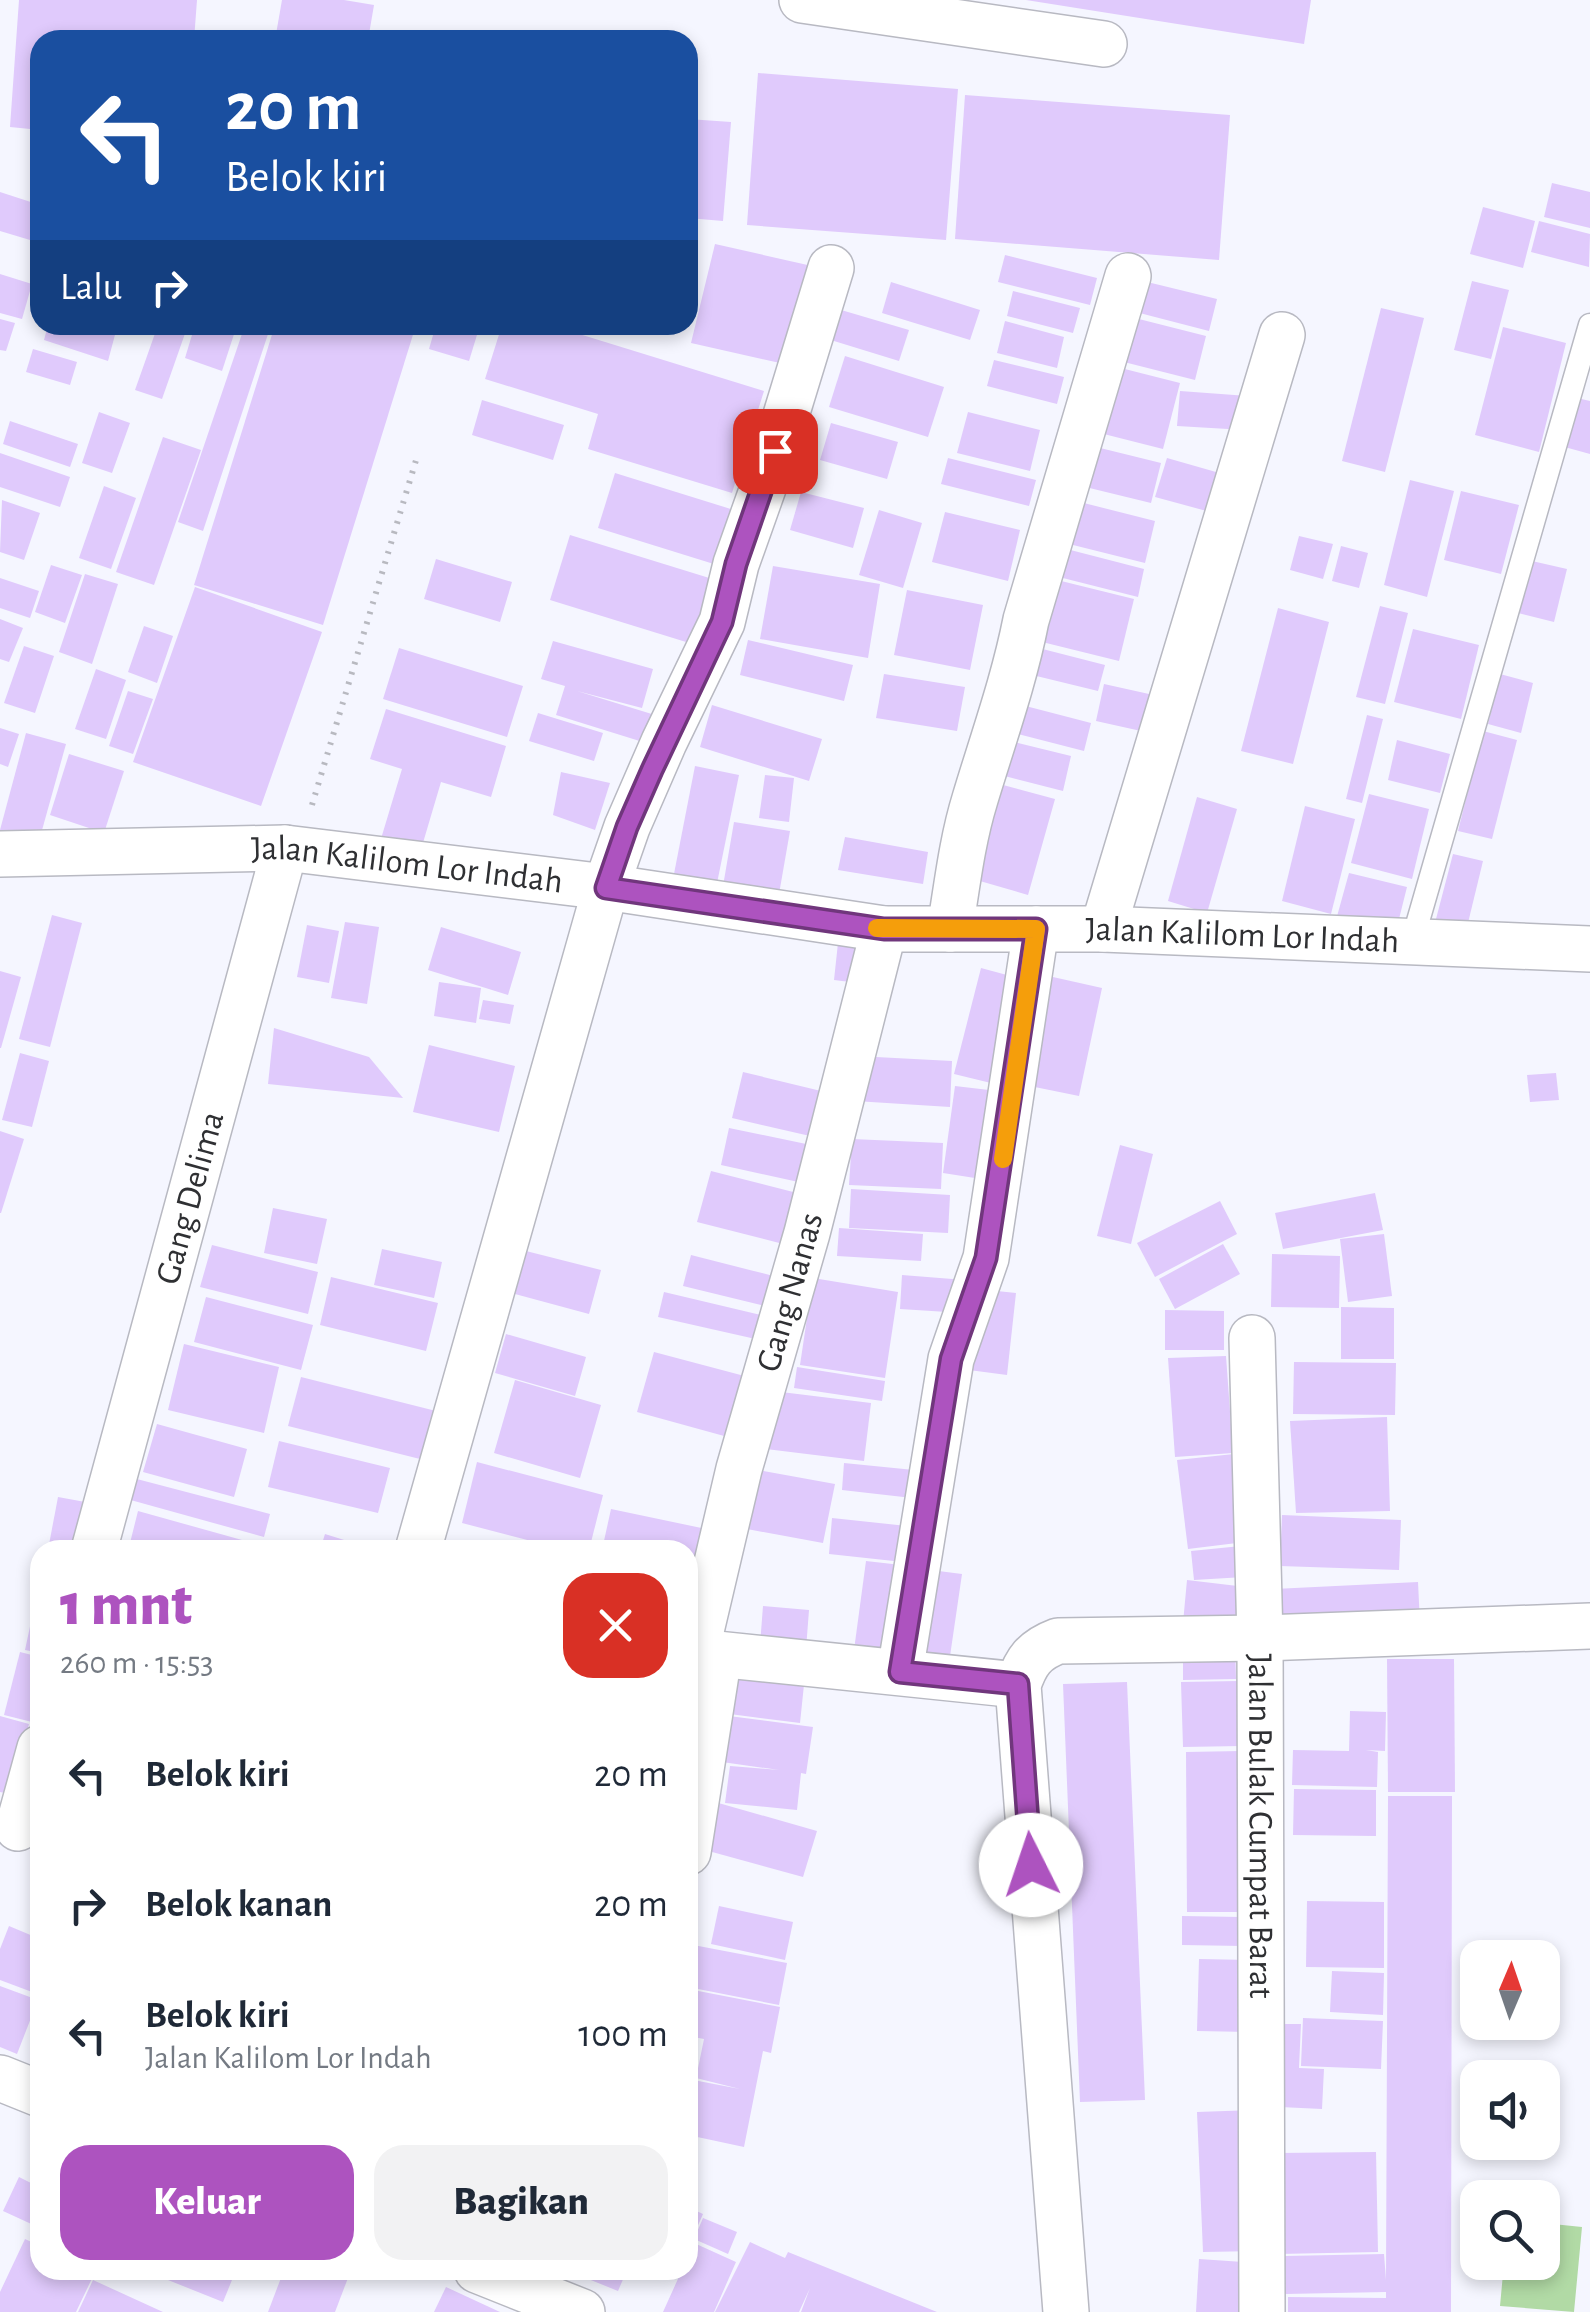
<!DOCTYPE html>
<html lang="id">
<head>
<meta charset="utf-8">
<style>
	body { margin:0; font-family:"Alegreya Sans",sans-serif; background:#f2f2f3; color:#1f2937; height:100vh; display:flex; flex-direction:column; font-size:38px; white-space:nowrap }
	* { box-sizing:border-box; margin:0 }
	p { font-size:32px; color:#747a83 }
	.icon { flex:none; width:55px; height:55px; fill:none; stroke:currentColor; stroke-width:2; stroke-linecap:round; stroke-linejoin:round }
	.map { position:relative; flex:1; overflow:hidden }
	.drawer { position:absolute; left:30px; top:1540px; width:668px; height:740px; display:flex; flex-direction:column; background:#fff; border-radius:30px; box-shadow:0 5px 15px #0003 }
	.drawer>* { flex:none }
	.guide { position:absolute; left:30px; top:30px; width:668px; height:305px; border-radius:30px; box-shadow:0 5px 15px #0003; background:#1a4fa0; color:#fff; overflow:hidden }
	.needle { width:65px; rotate:2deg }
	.fabs { position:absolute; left:1460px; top:1940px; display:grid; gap:20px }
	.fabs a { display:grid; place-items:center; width:100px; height:100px; border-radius:20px; background:#fff; box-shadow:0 5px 15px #0003; font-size:50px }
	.pin { position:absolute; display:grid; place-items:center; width:85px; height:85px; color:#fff; margin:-42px; border-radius:20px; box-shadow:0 5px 15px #0006 }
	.me { position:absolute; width:110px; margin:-55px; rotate:356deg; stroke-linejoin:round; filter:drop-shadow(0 0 8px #0008) }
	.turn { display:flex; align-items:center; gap:35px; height:210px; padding:0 30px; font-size:45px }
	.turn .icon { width:130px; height:130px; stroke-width:2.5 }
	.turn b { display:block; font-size:70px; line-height:85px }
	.then { display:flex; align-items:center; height:95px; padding:0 30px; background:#0003; gap:20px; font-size:38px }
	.round { display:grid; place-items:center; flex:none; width:105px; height:105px; border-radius:30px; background:#f2f2f3 }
	.head { display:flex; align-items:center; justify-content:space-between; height:170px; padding:0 30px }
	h1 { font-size:60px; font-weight:800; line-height:75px; color:#ad53bf }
	.primary-button { display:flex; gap:20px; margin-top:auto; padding:20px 30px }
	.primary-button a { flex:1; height:115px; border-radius:30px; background:#ad53bf; color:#fff; font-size:40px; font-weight:800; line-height:115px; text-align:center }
	.primary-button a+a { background:#f2f2f3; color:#1f2937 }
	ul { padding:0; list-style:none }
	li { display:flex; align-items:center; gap:30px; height:130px; padding:0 30px }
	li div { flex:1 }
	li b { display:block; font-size:38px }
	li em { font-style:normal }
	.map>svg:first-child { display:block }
</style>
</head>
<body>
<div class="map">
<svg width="1590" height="2312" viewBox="0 0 1590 2312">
	<rect width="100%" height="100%" fill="#f5f6ff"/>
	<polygon fill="#b1daa5" points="1543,2223 1582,2227 1574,2312 1500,2306 1504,2263 1542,2262"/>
	<g fill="#e0cafc">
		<polygon points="19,0 197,0 194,40 40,40 40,130 10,127"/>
		<polygon points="282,0 344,0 374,5 368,40 275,40"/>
		<polygon points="1026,0 1311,0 1304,44"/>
		<polygon points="758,73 958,89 946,240 747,225"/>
		<polygon points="965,95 1230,115 1219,260 955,239"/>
		<polygon points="688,119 731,122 723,221 688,218"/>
		<polygon points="1552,183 1590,192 1590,228 1544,217"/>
		<polygon points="0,192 40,205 40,243 0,231"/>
		<polygon points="1483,207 1535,221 1523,268 1470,254"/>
		<polygon points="1539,221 1590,234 1589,267 1531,252"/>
		<polygon points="715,244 812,266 789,365 691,343"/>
		<polygon points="1005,255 1097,278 1090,305 998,282"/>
		<polygon points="0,274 32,284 22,319 0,313"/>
		<polygon points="1135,279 1217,299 1209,331 1128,310"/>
		<polygon points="1472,281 1509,290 1491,359 1454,350"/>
		<polygon points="891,282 980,310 970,340 882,313"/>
		<polygon points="1013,291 1080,308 1073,333 1007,316"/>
		<polygon points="831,307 909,330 899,361 821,337"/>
		<polygon points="1381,308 1424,318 1385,472 1342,461"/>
		<polygon points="1127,316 1206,336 1195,380 1116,360"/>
		<polygon points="0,319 15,323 6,351 0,350"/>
		<polygon points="1005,321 1064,337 1057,368 997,353"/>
		<polygon points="48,325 97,325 116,331 108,361 44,340"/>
		<polygon points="158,325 188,325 162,399 135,390"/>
		<polygon points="195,325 237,325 222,371 185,358"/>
		<polygon points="245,325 271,325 203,531 178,522"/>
		<polygon points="275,325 416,325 323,625 194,585"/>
		<polygon points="436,325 480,325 469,361 429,349"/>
		<polygon points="502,325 550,325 764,391 732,493 588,449 598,414 485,379"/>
		<polygon points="1503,327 1566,343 1539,452 1475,435"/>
		<polygon points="33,349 77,362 70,385 26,372"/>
		<polygon points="845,356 944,387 928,437 829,407"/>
		<polygon points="994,360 1064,377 1057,404 987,386"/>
		<polygon points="1105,364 1180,383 1163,449 1088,430"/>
		<polygon points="1180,391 1248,396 1245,430 1177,426"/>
		<polygon points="1573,397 1590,401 1590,454 1561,446"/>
		<polygon points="482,400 564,425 553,460 472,435"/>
		<polygon points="99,412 130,423 112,473 82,463"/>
		<polygon points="968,412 1040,430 1030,471 957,453"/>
		<polygon points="10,421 78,444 70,467 3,444"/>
		<polygon points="831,423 898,442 887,479 820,460"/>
		<polygon points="163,437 201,450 154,585 116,572"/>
		<polygon points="1080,443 1161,463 1151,503 1069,483"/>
		<polygon points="0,453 70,477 60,507 0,487"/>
		<polygon points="948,458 1036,480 1029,506 941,484"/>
		<polygon points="1167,458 1237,478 1225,516 1155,497"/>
		<polygon points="615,473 734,510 717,565 598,528"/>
		<polygon points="1410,480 1454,491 1427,597 1384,585"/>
		<polygon points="104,486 136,498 111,569 79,558"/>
		<polygon points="1461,491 1519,505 1501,574 1444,560"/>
		<polygon points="801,492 864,508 853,548 790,530"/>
		<polygon points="1068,499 1155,521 1145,563 1057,541"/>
		<polygon points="2,500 40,513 24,560 0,552"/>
		<polygon points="879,510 922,523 903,588 859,575"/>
		<polygon points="945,512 1020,530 1008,581 932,562"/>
		<polygon points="570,535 719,581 699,646 550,600"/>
		<polygon points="1299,536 1333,544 1323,579 1290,570"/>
		<polygon points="1055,546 1144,569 1138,597 1047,574"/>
		<polygon points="1341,546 1368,553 1359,588 1332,581"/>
		<polygon points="436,559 512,582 500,622 424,599"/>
		<polygon points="1532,561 1567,569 1554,622 1518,613"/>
		<polygon points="51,565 82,575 65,623 35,612"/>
		<polygon points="773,566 880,584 868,658 760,639"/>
		<polygon points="85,574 118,584 92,664 59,652"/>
		<polygon points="1045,577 1134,599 1119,661 1030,639"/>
		<polygon points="0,578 39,591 30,618 0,608"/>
		<polygon points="195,587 322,632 261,806 133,762"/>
		<polygon points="907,590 983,605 970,670 894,655"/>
		<polygon points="1380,606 1408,613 1385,704 1356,697"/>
		<polygon points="1278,608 1329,622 1293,764 1241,751"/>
		<polygon points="0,619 23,628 9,662 0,659"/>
		<polygon points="144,626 173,636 157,683 128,672"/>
		<polygon points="1413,629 1479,645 1461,719 1394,702"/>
		<polygon points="748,640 853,665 844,701 740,675"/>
		<polygon points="553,641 653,669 642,708 577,691 655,715 646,743 556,715 565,686 541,679"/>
		<polygon points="1027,645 1105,665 1098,691 1020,672"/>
		<polygon points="24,646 54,656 35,713 4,703"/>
		<polygon points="399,648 523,686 507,737 383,699"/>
		<polygon points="96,669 126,680 106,739 75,729"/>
		<polygon points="884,674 965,687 957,731 876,718"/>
		<polygon points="1500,674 1533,683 1521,733 1488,724"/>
		<polygon points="1104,684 1167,698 1159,735 1096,721"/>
		<polygon points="128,691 153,699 133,754 109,746"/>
		<polygon points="1014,703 1091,723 1084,751 1006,731"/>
		<polygon points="712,705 822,739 809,781 700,747"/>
		<polygon points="386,709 506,746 491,797 441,782 417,863 377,852 402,769 370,759"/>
		<polygon points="538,713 603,733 594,761 529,741"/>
		<polygon points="1367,715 1383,719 1362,803 1346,799"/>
		<polygon points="0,728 19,734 8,767 0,764"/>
		<polygon points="1483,731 1517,740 1492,839 1458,831"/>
		<polygon points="26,733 66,744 39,841 0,830"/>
		<polygon points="1002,739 1071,756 1063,791 993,773"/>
		<polygon points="1397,740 1450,754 1440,793 1388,780"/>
		<polygon points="69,754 124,771 104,833 50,815"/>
		<polygon points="695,766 739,775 716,888 673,879"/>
		<polygon points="561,772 610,783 595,830 553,815"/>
		<polygon points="765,775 794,778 789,822 759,818"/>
		<polygon points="992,782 1055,799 1028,895 966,877"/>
		<polygon points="1369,794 1429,809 1412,879 1351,863"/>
		<polygon points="1197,797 1237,809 1207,913 1168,901"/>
		<polygon points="1305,806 1355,819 1331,914 1282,901"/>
		<polygon points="734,822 790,831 779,894 723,886"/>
		<polygon points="845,837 928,852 923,884 838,870"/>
		<polygon points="1453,854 1483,861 1467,927 1436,919"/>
		<polygon points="1349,873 1407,887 1395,935 1336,920"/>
		<polygon points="52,915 82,923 50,1047 19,1039"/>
		<polygon points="345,922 379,927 367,1004 331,998"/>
		<polygon points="307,925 339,931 329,983 297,977"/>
		<polygon points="441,927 521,952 508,995 428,970"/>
		<polygon points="838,943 872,948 866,984 834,980"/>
		<polygon points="981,968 1022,979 995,1084 954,1074"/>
		<polygon points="0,971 21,977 1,1048 0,1048"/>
		<polygon points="1044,975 1102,988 1079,1096 1020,1084"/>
		<polygon points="439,982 481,988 476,1023 434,1016"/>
		<polygon points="483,1000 514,1005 510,1024 479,1019"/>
		<polygon points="274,1028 369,1057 403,1098 268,1084"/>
		<polygon points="429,1045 515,1066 499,1132 413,1112"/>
		<polygon points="20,1053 49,1061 32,1127 2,1120"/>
		<polygon points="857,1056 952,1061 950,1107 855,1101"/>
		<polygon points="743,1072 821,1091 810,1136 732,1118"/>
		<polygon points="1556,1073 1559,1100 1530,1102 1527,1075"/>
		<polygon points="955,1086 1006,1092 994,1181 943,1173"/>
		<polygon points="729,1128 811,1145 803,1183 721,1165"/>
		<polygon points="0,1131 24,1139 1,1213 0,1213"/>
		<polygon points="852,1139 943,1143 941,1189 849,1185"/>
		<polygon points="1120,1145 1153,1154 1131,1244 1097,1236"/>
		<polygon points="711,1171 801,1194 787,1245 697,1222"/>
		<polygon points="851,1189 950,1195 948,1233 849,1228"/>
		<polygon points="1375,1193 1383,1230 1283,1249 1275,1213"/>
		<polygon points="1220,1201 1237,1234 1155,1277 1137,1243"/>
		<polygon points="273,1208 327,1219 317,1264 264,1253"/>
		<polygon points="839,1228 923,1234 921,1261 837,1256"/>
		<polygon points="1384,1234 1392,1296 1348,1302 1340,1239"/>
		<polygon points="1223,1244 1240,1274 1175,1309 1159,1279"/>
		<polygon points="212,1245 318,1272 308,1314 200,1287"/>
		<polygon points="382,1249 442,1262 434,1298 374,1285"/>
		<polygon points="526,1251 601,1270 589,1314 515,1294"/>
		<polygon points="1272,1254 1340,1256 1339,1308 1271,1307"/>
		<polygon points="691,1255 789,1280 781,1310 683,1286"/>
		<polygon points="902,1275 965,1280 963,1313 900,1309"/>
		<polygon points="331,1277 438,1303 426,1351 320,1325"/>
		<polygon points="813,1278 898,1292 885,1378 800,1365"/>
		<polygon points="978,1289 1016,1293 1007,1375 969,1370"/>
		<polygon points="664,1292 765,1316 760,1340 658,1317"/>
		<polygon points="206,1297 313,1325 301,1370 194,1342"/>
		<polygon points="1341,1307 1394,1308 1394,1359 1341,1359"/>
		<polygon points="1165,1310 1224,1311 1224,1350 1165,1350"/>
		<polygon points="506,1334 586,1357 575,1396 495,1373"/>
		<polygon points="184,1344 279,1367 264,1433 168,1410"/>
		<polygon points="654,1352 752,1378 735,1439 637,1412"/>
		<polygon points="1226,1356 1233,1453 1175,1457 1168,1358"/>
		<polygon points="1294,1362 1396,1363 1395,1415 1293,1414"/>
		<polygon points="797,1367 885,1381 882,1401 794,1388"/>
		<polygon points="301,1377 444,1413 432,1462 288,1426"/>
		<polygon points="515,1380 601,1405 580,1478 494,1453"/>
		<polygon points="773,1391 871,1403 864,1461 766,1449"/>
		<polygon points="1387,1417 1390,1511 1296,1513 1290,1421"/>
		<polygon points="157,1424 247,1449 234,1497 143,1472"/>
		<polygon points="279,1441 390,1468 378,1513 268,1487"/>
		<polygon points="1234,1454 1245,1542 1188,1549 1177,1460"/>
		<polygon points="477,1462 603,1495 589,1550 566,1550 462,1523"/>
		<polygon points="844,1463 924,1471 921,1499 842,1490"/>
		<polygon points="758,1470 835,1484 823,1543 747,1529"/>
		<polygon points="133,1478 270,1514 264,1537 127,1499"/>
		<polygon points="58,1497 96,1504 87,1550 48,1550"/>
		<polygon points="611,1509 711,1530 701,1578 688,1575 688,1550 602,1550"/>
		<polygon points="138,1511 242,1540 240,1550 141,1550 129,1547"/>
		<polygon points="1282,1515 1401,1520 1399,1570 1280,1566"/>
		<polygon points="832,1518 907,1526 903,1562 829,1554"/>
		<polygon points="325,1534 373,1549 373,1550 320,1550"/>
		<polygon points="1241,1546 1244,1577 1194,1580 1191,1551"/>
		<polygon points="866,1561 910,1566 898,1656 854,1650"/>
		<polygon points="923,1569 962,1574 949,1663 911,1657"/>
		<polygon points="1187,1580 1246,1587 1242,1629 1183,1623"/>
		<polygon points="1418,1582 1420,1624 1276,1631 1274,1589"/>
		<polygon points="38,1589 40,1589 40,1653 25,1650"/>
		<polygon points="763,1606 809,1610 806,1649 760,1645"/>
		<polygon points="1183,1645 1235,1645 1236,1679 1183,1680"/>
		<polygon points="20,1652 40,1657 40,1724 4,1715"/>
		<polygon points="1387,1659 1454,1659 1455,1792 1388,1792"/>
		<polygon points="727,1665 805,1675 800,1723 722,1713"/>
		<polygon points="1239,1681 1241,1746 1183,1747 1181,1682"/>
		<polygon points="1127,1682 1145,2100 1080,2102 1063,1684"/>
		<polygon points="1350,1711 1386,1712 1385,1751 1366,1750 1378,1752 1377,1787 1292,1785 1293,1750 1349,1751"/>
		<polygon points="721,1715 813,1727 806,1774 801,1773 797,1810 725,1803 730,1766 779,1770 715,1761"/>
		<polygon points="0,1716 29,1724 10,1794 0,1792"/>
		<polygon points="1241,1751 1242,1912 1187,1912 1186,1752"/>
		<polygon points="1294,1789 1376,1790 1376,1836 1293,1835"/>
		<polygon points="1388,1796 1452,1796 1451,2312 1288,2312 1288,2297 1386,2298 1386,2292 1285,2294 1285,2256 1384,2254 1386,2280"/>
		<polygon points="708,1800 817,1831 803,1877 694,1847"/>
		<polygon points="1307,1901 1384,1902 1384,1968 1306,1967"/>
		<polygon points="719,1906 793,1922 785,1960 711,1944"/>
		<polygon points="1182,1916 1241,1917 1242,1946 1182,1945"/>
		<polygon points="9,1926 40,1939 40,1995 0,1980 0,1949"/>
		<polygon points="688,1944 787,1963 779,2005 688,1987"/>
		<polygon points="1199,1959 1251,1960 1249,2032 1197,2031"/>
		<polygon points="1332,1971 1384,1973 1383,2015 1330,2012"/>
		<polygon points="0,1986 38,2000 17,2054 0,2047"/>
		<polygon points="688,1989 780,2007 771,2053 763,2051 744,2147 688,2135 688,2079 740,2089 696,2078 704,2039 688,2036"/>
		<polygon points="1303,2018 1383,2021 1381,2069 1301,2066"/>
		<polygon points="1284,2024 1301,2024 1299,2068 1324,2069 1322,2109 1280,2107"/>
		<polygon points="1254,2110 1259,2251 1203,2252 1197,2112"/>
		<polygon points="1376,2152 1378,2252 1278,2254 1277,2153"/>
		<polygon points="40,2161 40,2228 3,2211 19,2177 31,2183"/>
		<polygon points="688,2207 703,2214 688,2248"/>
		<polygon points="703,2218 737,2232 728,2254 694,2239"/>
		<polygon points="25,2239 40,2246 40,2270 96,2270 76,2312 0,2312 0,2292"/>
		<polygon points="750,2242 785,2258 788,2252 937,2312 801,2312 810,2288 799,2312 715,2312"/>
		<polygon points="694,2243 736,2262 714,2312 663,2312 682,2270 688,2270 688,2258"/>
		<polygon points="1199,2259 1258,2263 1256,2312 1196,2312"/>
		<polygon points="172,2270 236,2270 223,2302 168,2280"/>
		<polygon points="284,2270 351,2270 335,2312 268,2312"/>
		<polygon points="566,2270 627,2270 618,2291"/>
		<polygon points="93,2280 163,2312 78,2312"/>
		<polygon points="446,2287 500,2312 434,2312"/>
	</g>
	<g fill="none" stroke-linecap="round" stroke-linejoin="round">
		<defs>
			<polyline id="lane" points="1412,942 1590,325"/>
			<g id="street">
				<polyline points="802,0 1104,44"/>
				<path id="s1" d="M0,854L285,848L606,887L884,929H1103L1590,949"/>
				<path d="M950,929C957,886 962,841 975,799C993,739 1014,681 1026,620L1128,276"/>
				<polyline points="1103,929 1282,335"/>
				<path id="s2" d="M1252,1338L1260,1638L1262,2312"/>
				<path id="s3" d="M94,1550L285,848"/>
				<polyline points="418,1550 606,887 627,827 664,742 722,622 736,564 769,471 831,268"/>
				<polyline points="688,1651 1018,1685"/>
				<path id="s4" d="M696,1652L739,1469L807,1233L884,929"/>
				<polyline points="900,1672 951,1359 986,1258 1036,929"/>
				<polyline points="18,1828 40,1748"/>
				<polyline points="688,1852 719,1655"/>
				<polyline points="0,2078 40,2094"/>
				<polyline points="477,2270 582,2312"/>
				<path d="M1066,2312L1018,1685C1026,1661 1034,1650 1058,1641L1260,1638L1590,1626"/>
			</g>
		</defs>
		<use href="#lane" stroke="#b8b9c2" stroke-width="25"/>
		<use href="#street" stroke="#b8b9c2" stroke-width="48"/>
		<polyline stroke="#b8b9c0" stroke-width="6" stroke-dasharray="2.5 8" stroke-linecap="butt" points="312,805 417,457"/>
		<use href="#lane" stroke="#fff" stroke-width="22"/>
		<use href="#street" stroke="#fff" stroke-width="45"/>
	</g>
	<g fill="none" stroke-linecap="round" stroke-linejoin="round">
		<defs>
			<polyline id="route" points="775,451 736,564 722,622 652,770 627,827 606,888 884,929 1036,929 986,1258 951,1359 900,1672 1018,1684 1031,1865"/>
		</defs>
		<use href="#route" stroke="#70367c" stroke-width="25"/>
		<use href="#route" stroke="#ad53bf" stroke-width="18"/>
		<polyline stroke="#f59e0b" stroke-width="18" points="877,928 1036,929 1003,1159"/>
	</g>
	<g text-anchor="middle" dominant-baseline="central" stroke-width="10" stroke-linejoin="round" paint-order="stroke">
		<g font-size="35" fill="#2f3033" stroke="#f5f6ff">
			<text stroke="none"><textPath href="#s1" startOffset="408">Jalan Kalilom Lor Indah</textPath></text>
			<text stroke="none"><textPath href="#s1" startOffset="1248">Jalan Kalilom Lor Indah</textPath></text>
			<text stroke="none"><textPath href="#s3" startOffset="365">Gang Delima</textPath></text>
			<text stroke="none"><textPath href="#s4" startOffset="372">Gang Nanas</textPath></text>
			<text stroke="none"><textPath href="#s2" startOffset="488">Jalan Bulak Cumpat Barat</textPath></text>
		</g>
	</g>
</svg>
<div class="fabs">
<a><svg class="needle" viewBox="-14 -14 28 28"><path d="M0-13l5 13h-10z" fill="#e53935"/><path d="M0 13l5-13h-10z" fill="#747a83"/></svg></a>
<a><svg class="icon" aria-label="sound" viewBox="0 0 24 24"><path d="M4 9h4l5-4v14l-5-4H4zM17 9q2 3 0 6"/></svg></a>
<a><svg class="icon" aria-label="search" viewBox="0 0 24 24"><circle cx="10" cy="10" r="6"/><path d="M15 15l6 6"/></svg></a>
</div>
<div class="pin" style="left:775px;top:451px;background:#d93025"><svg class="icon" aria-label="arrive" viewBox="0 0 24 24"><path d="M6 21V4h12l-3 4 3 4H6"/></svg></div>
<svg class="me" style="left:1031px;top:1865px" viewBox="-20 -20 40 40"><circle r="19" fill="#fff"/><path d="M0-13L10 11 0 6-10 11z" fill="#ad53bf"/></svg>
<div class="guide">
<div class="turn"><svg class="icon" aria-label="left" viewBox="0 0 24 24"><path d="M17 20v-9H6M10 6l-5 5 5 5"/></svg><div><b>20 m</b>Belok kiri</div></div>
<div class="then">Lalu<svg class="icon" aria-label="right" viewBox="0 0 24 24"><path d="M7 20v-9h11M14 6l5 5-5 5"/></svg></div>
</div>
<section class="drawer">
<div class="head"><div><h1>1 mnt</h1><p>260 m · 15:53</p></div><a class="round" style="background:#d93025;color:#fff"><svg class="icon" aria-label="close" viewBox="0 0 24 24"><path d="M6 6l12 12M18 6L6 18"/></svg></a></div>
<ul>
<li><svg class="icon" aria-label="left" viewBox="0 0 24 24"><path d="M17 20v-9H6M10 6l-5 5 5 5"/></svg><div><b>Belok kiri</b></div><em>20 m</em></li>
<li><svg class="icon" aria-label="right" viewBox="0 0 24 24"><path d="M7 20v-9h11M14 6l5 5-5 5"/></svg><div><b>Belok kanan</b></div><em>20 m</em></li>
<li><svg class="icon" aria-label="left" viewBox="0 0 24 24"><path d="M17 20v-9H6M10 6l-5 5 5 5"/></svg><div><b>Belok kiri</b><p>Jalan Kalilom Lor Indah</p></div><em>100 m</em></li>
</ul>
<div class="primary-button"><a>Keluar</a><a>Bagikan</a></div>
</section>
</div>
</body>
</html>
